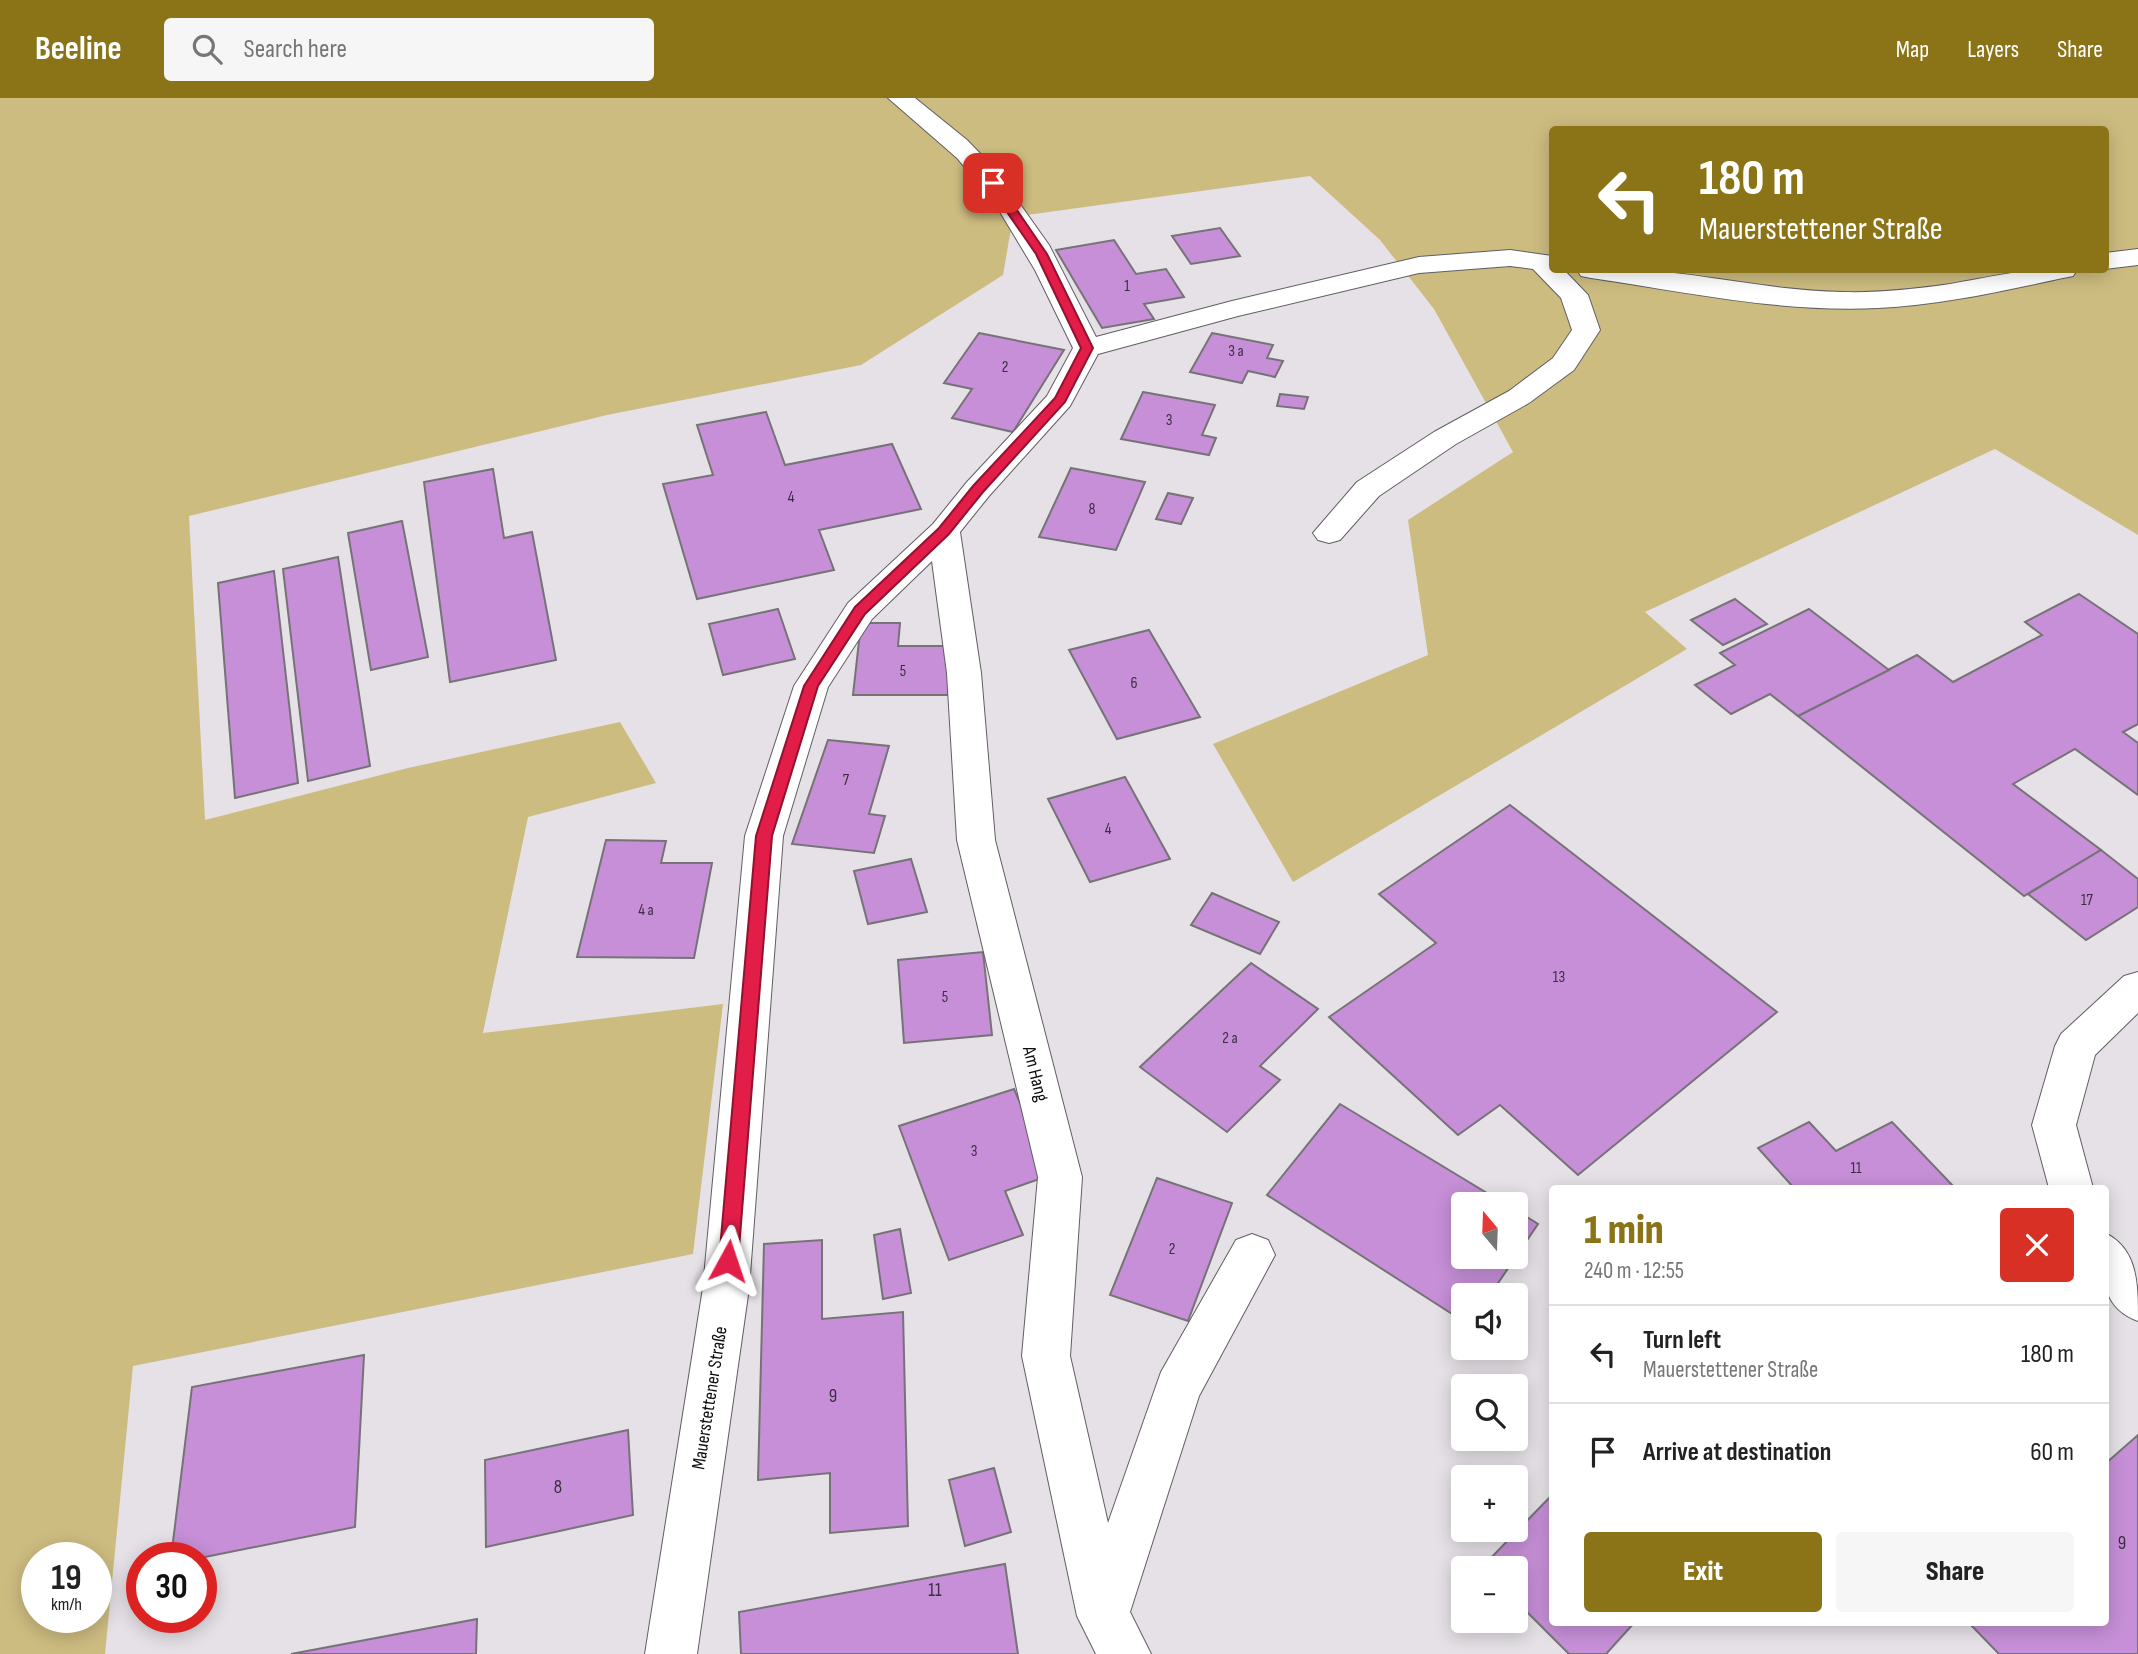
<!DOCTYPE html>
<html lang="en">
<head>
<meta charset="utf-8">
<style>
	body { margin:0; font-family:"Sofia Sans Condensed",sans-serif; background:#f6f6f6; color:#222; height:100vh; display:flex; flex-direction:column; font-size:26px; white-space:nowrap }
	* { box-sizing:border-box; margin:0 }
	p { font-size:23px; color:#767676 }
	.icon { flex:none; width:38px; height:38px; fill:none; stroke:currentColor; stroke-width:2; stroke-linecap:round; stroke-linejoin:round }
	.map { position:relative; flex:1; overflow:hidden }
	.drawer { position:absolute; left:1549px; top:1087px; width:560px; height:441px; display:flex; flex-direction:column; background:#fff; border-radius:7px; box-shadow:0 4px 18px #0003 }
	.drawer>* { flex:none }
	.top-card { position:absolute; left:1549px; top:28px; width:560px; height:147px; border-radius:7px; box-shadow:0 4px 18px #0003; background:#8a7417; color:#fff; overflow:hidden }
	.needle { width:46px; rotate:341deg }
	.fabs { position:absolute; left:1451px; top:1094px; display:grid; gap:14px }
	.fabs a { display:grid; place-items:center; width:77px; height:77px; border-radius:7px; background:#fff; box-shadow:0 4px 18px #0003; font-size:35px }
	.speed { position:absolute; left:21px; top:1444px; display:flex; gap:14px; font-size:35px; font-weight:700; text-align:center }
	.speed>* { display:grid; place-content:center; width:91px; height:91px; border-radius:50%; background:#fff; box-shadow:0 4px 18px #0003; line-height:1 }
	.speed small { font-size:18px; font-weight:400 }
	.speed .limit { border:10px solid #d22; background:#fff; color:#111 }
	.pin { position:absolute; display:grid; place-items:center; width:60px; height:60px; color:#fff; margin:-30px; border-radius:14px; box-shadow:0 4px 10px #0006 }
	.me { position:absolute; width:77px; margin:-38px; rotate:5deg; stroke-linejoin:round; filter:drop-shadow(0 0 5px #0008) }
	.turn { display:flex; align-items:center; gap:24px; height:147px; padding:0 35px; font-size:32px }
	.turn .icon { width:91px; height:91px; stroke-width:2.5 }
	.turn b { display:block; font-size:49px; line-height:60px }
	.round { display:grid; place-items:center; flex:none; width:74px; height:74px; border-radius:7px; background:#f6f6f6 }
	.summary { display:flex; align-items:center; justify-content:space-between; height:119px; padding:0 35px }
	h1 { font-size:42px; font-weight:800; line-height:52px; color:#8a7417 }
	.action { display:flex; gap:14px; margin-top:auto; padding:14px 35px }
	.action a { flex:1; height:80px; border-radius:7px; background:#8a7417; color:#fff; font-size:28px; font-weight:800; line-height:80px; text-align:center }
	.action a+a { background:#f6f6f6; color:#222 }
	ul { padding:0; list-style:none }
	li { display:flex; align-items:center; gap:21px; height:98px; padding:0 35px; border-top:2px solid #e0e0e0 }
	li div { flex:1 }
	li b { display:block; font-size:26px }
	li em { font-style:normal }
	header { display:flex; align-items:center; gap:42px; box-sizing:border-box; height:98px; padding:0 35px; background:#8a7417; color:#fff }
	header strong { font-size:33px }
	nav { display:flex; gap:38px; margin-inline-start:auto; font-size:24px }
	.search { width:490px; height:63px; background:#f6f6f6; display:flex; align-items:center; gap:18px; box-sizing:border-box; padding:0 24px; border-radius:7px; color:#767676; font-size:26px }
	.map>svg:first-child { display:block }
</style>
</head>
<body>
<header>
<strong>Beeline</strong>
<div class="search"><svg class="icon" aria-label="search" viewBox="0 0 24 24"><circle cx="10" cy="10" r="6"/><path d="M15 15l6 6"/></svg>Search here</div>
<nav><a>Map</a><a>Layers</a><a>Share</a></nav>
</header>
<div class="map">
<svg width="2138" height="1556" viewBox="0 0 2138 1556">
	<rect width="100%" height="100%" fill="#e5e1e6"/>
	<path fill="#cdbc80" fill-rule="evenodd" d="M0,0H2138V437L1995,351L1645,514L1687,551L1293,784L1213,646L1428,557L1408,422L1513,354L1434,211L1380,142L1310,78L1013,119L1003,177L861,267L607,317L189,418L205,722L408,670L620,624L656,685L528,719L483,935L723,906L693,1156L133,1268L105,1556H0ZM1552,32H2105V172H1552ZM37,1460H96V1519H37Z"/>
	<g fill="#c68fd7" stroke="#767377" stroke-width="2">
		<polygon points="1220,130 1240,158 1191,166 1172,138"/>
		<polygon points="1114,142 1136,176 1166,171 1184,199 1144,206 1154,221 1102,230 1056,152"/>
		<polygon points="979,235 1064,252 1013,334 952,320 972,291 944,285"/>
		<polygon points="1212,235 1273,247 1267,260 1283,263 1275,279 1248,273 1242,285 1190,274"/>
		<polygon points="1143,294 1215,307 1202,337 1216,340 1209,357 1121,341"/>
		<polygon points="1280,296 1308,299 1304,311 1277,308"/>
		<polygon points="766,314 785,367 892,346 921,411 819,432 834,472 697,501 663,386 713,377 697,327"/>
		<polygon points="1071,370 1145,384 1116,452 1039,439"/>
		<polygon points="493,371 504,440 532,434 556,562 450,584 424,384"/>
		<polygon points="1168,395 1193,400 1181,426 1156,421"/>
		<polygon points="402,423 428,559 371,572 348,435"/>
		<polygon points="338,459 370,668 308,683 283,471"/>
		<polygon points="274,473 298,685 235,700 218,485"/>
		<polygon points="2079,496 2138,536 2138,626 2123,634 2138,645 2138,697 2075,651 2013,686 2101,752 2024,798 1798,618 1917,557 1953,584 2042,537 2025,524"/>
		<polygon points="1735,501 1767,526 1723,547 1691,522"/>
		<polygon points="778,511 795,561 723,577 709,526"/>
		<polygon points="1809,511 1889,572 1798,618 1770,596 1731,616 1695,587 1735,567 1720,555"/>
		<polygon points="861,525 900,525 898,548 952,548 948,597 853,597"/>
		<polygon points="1149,532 1200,619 1117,641 1069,552"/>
		<polygon points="828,642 889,648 869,716 885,718 874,755 792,746"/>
		<polygon points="1125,679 1170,761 1090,784 1048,701"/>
		<polygon points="1510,707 1777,914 1578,1077 1500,1007 1458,1037 1329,919 1436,845 1379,796"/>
		<polygon points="606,742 666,743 661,765 712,765 694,860 577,859"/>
		<polygon points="2101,752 2138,781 2138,809 2086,842 2028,796"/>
		<polygon points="911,761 927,814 868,826 854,773"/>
		<polygon points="1212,795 1279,824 1260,856 1191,827"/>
		<polygon points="983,854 992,937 904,945 898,862"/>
		<polygon points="1251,865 1318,911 1260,968 1280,982 1227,1034 1140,969"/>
		<polygon points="1014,991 1051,1077 1005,1093 1023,1137 949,1162 899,1028"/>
		<polygon points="1340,1006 1505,1106 1463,1106 1463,1158 1516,1158 1516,1112 1538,1126 1490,1197 1463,1197 1463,1223 1267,1097"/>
		<polygon points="1809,1024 1836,1053 1892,1024 1955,1090 1826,1090 1823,1088 1819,1090 1794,1090 1758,1050"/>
		<polygon points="1157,1080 1232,1105 1188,1223 1110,1197"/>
		<polygon points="900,1131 911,1195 883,1201 874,1137"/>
		<polygon points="822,1142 822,1221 903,1214 908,1428 830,1435 830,1375 758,1382 764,1146"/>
		<polygon points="364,1257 355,1429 200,1460 171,1460 192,1289"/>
		<polygon points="628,1332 633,1417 486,1449 485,1362"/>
		<polygon points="2138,1337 2138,1556 1999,1556 1968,1524 2105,1524 2105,1366"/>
		<polygon points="994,1370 1011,1434 965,1448 949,1382"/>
		<polygon points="1552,1397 1552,1524 1635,1524 1606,1556 1569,1556 1516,1503 1516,1470 1482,1469"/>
		<polygon points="1005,1466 1018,1556 741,1556 739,1514"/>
		<polygon points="477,1521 476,1556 291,1556"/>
	</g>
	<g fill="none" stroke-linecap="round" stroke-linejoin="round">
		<defs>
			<g id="minor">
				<polygon points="888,0 915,0 967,42 995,71 1049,147 1096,239 1232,203 1419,159 1510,152 1552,158 1552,172 1564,172 1588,197 1600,232 1574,272 1529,305 1456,346 1379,398 1340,442 1329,445 1318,442 1313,435 1357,384 1434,334 1509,293 1553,260 1572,232 1561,200 1533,171 1510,168 1419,175 1238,218 1098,256 1070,308 989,398 960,434 981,575 995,742 1082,1079 1070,1258 1108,1425 1161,1274 1236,1142 1252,1136 1268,1142 1275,1157 1199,1298 1130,1514 1151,1556 1096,1556 1077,1518 1022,1258 1038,1079 957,742 947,575 932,463 872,521 828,589 783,738 749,1190 697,1556 645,1556 703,1190 745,738 794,588 848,505 933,426 967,384 1047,298 1073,250 1035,172 994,104 957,60"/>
				<polygon points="2138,151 2138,167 2105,171 2105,155"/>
				<path d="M1577,172C1663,164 1755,193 1843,194C1879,195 1915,191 1950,186C1992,179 2034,168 2077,172L2073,178L2063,180C2002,193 1941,207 1878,210C1782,215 1686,194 1591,180L1581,178Z"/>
				<polygon points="2138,874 2138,915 2095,957 2076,1027 2093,1090 2049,1090 2032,1027 2055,948 2061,936 2124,878"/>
				<path d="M2105,1135C2138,1151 2138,1186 2138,1223C2096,1207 2105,1173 2105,1135Z"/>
			</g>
		</defs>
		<use href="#minor" stroke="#615e62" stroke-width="2"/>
		<use href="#minor" fill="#fff" fill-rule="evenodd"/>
	</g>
	<polygon fill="#e11d48" stroke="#92132f" stroke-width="2" points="989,83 997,83 1047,156 1093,250 1065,304 983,394 949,436 865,516 818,588 772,738 738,1163 735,1169 728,1172 721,1169 719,1163 756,738 804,588 855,509 939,430 973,388 1055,300 1081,250 1036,156 987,85"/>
	<g text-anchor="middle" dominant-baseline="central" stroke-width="5" stroke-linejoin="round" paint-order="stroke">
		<g font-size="16" fill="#3c2e41">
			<text x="1127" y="188">1</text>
			<text x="1236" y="253">3 a</text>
			<text x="1005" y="269">2</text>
			<text x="1169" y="322">3</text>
			<text x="791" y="399">4</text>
			<text x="1092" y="411">8</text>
			<text x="903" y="573">5</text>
			<text x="1134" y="585">6</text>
			<text x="846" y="682">7</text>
			<text x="1108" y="731">4</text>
			<text x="2087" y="802">17</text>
			<text x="646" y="812">4 a</text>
			<text x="1559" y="879">13</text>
			<text x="945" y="899">5</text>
			<text x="1230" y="940">2 a</text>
			<text x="974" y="1053">3</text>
			<text x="1856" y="1070">11</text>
			<text x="1172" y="1151">2</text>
		</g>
		<g font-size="19" fill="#0e0d0f" stroke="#fff">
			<text transform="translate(1035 976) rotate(76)">Am Hang</text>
			<text transform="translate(710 1300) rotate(-81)">Mauerstettener Straße</text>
		</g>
		<g font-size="19" fill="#3c2e41">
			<text x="833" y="1298">9</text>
			<text x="558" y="1389">8</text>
			<text x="2122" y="1445">9</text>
			<text x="935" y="1492">11</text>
		</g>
	</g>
</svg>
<div class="fabs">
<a><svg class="needle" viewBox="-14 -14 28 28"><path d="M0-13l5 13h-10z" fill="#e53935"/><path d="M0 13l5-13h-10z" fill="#767676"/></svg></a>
<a><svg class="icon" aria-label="sound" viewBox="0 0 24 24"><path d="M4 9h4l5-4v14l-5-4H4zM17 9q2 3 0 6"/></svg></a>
<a><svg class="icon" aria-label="search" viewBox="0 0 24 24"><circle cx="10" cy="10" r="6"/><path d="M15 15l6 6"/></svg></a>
<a>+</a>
<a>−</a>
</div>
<div class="speed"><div>19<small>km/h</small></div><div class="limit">30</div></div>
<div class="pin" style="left:993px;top:85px;background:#d93025"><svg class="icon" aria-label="arrive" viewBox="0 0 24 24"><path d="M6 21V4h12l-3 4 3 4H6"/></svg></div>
<svg class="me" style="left:728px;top:1163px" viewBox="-20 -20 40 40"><path d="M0-17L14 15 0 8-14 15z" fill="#e11d48" stroke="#fff" stroke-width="4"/></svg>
<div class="top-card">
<div class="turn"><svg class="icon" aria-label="left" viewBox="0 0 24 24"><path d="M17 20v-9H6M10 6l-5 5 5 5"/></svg><div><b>180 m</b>Mauerstettener Straße</div></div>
</div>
<section class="drawer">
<div class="summary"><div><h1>1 min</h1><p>240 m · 12:55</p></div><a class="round" style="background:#d93025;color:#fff"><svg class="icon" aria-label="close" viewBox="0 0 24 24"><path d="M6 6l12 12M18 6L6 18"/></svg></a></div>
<ul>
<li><svg class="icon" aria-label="left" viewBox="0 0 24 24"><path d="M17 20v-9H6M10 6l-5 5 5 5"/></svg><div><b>Turn left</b><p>Mauerstettener Straße</p></div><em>180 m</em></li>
<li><svg class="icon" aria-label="arrive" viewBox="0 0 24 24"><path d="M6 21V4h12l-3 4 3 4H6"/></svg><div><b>Arrive at destination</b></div><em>60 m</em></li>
</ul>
<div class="action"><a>Exit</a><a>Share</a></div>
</section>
</div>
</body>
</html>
